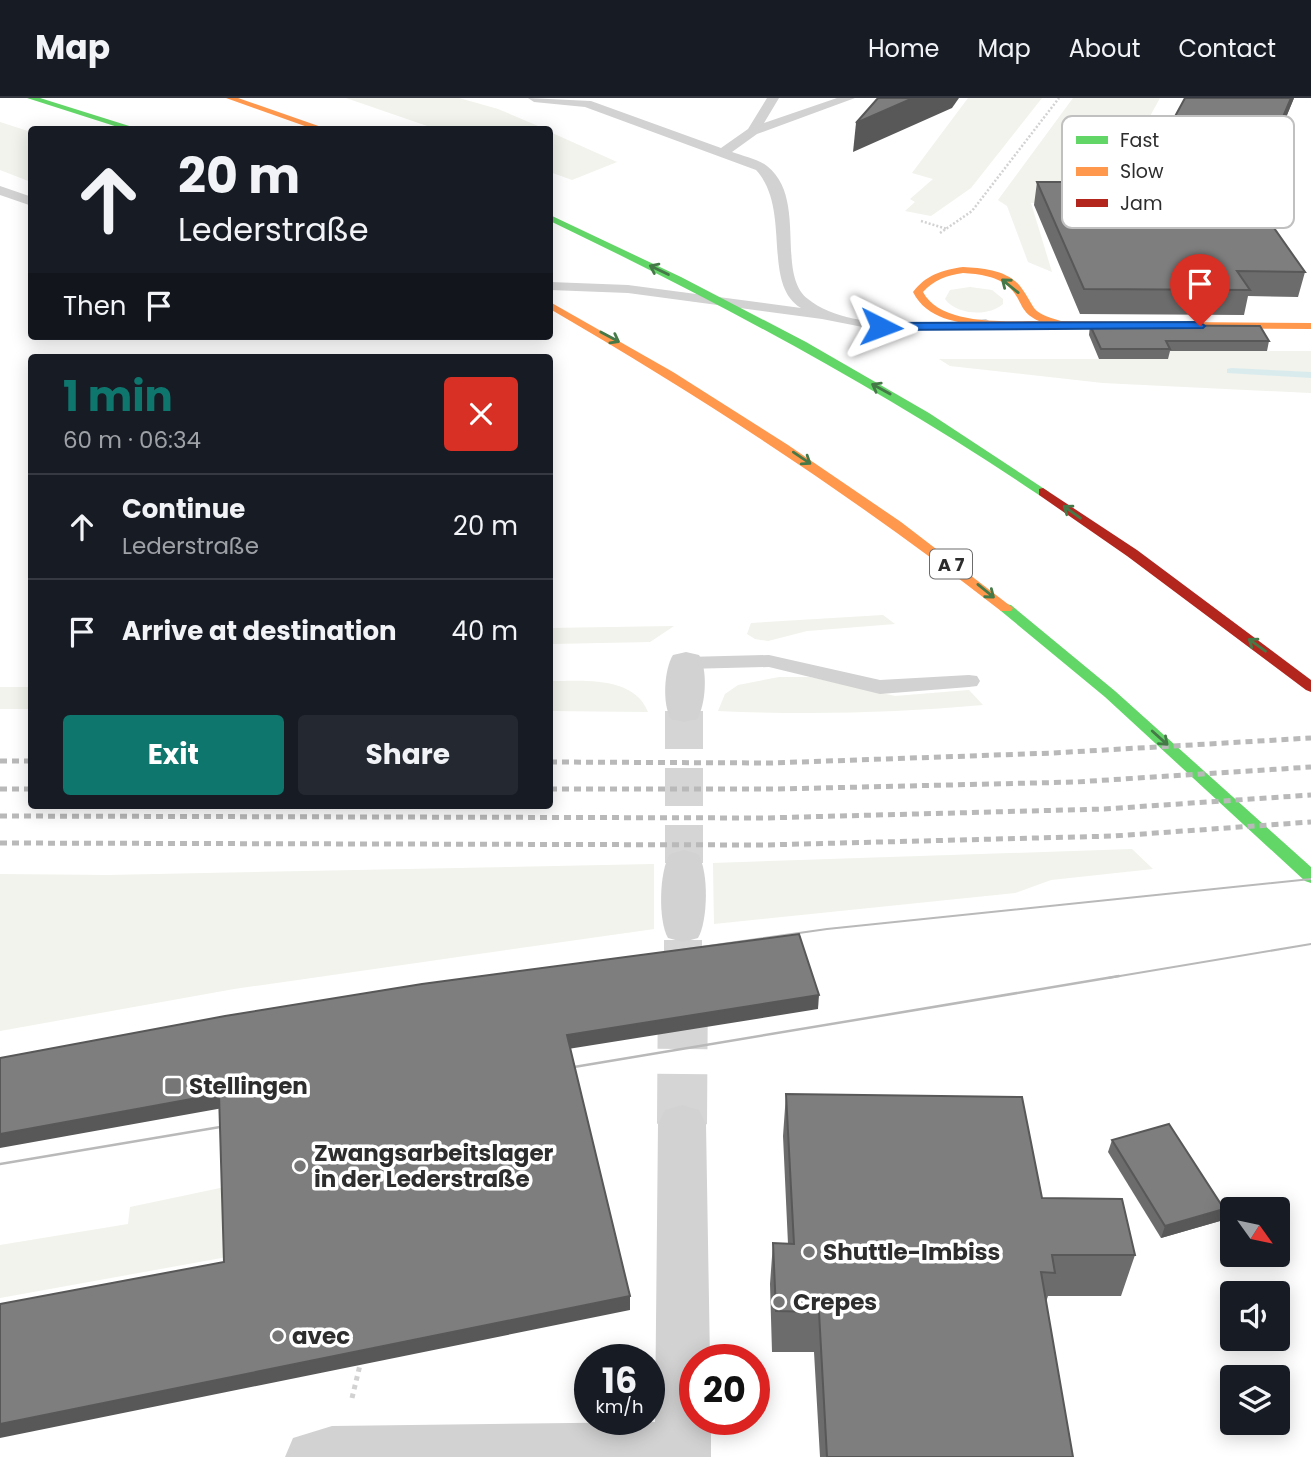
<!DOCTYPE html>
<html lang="en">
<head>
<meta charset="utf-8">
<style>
	body { margin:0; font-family:Poppins,sans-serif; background:#242831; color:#f1f3f6; height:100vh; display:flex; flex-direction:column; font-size:26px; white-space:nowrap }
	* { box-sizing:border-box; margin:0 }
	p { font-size:23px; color:#9ea1a6 }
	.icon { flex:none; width:38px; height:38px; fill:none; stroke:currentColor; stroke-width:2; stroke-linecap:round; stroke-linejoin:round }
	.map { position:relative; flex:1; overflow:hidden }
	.sheet { position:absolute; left:28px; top:256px; width:525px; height:455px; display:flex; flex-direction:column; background:#171b24; border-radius:7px; box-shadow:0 4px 18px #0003 }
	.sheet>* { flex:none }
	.top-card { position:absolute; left:28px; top:28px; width:525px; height:214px; border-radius:7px; box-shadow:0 4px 18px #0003; background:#171b24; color:#f1f3f6; overflow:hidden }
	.needle { width:46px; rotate:123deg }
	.fabs { position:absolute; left:1220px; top:1099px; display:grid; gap:14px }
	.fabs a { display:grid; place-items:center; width:70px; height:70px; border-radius:7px; background:#171b24; box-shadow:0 4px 18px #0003; font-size:35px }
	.speed { position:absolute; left:574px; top:1246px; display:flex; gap:14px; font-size:35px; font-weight:700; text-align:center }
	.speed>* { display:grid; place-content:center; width:91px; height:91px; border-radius:50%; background:#171b24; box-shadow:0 4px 18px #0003; line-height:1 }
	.speed small { font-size:18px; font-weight:400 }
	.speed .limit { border:10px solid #d22; background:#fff; color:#111 }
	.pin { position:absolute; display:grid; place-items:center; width:60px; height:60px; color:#fff; margin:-72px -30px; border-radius:50% 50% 50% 0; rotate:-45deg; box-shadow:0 0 7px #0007 }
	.pin .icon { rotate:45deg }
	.me { position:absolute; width:77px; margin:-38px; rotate:93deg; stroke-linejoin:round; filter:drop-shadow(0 0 5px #0008) }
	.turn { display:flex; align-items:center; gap:24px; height:147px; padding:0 35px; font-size:32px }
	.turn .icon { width:91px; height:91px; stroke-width:2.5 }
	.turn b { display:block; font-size:49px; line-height:60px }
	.then { display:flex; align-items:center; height:66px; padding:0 35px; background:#0003; gap:14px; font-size:26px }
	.round { display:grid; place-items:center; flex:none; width:74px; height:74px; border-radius:7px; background:#242831 }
	.summary { display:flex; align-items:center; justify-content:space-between; height:119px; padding:0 35px }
	h1 { font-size:42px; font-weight:700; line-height:52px; color:#0f766e }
	.button { display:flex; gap:14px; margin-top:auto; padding:14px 35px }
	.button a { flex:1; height:80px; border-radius:7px; background:#0f766e; color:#fff; font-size:28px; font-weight:700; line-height:80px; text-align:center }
	.button a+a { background:#242831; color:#f1f3f6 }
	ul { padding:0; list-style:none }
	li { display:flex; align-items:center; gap:21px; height:105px; padding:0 35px; border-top:2px solid #363941 }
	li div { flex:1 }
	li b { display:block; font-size:26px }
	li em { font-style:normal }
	header { display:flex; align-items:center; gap:42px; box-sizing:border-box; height:98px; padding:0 35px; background:#171b24; border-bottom:2px solid #363941 }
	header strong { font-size:33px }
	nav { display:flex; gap:38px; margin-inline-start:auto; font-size:24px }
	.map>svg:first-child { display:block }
</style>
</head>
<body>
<header>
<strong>Map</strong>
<nav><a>Home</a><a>Map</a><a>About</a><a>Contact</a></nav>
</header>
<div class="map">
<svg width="1311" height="1359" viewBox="0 0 1311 1359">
	<rect width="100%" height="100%" fill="#fff"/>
	<g fill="#f1f3ec">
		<polygon points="346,0 459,0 498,11 545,31 436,31"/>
		<polygon points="968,0 1042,0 971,90 931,118 905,113 915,104 910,101 933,81 912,75"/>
		<polygon points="1073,0 1160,0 1103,103 1031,105 1052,174 1028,164 1007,108 998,102"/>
		<polygon points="0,24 31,34 31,84 0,72"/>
		<polygon points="550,34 617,64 572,82 550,74"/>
		<path d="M970,189L992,192L1003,201V206C988,219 957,217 945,201L950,192Z"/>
		<polygon points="1164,253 1311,253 1311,295 1103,285 950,268 939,261 1167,261"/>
		<polygon points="883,517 895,526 807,533 768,543 755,541 747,536 751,525"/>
		<polygon points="674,528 650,544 550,546 550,530"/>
		<path d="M779,579H810L895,598L969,592L983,607C895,615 807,617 718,613L725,596L738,587Z"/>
		<path d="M550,583C581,583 634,577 648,614L550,613Z"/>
		<rect x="0" y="589" width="31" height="22"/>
		<polygon points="1132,751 1153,771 1051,782 1015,795 714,826 713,765"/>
		<polygon points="654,766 654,831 234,891 0,933 0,776 108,777"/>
		<polygon points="225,1089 227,1159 0,1200 0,1147 128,1126 130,1109"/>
	</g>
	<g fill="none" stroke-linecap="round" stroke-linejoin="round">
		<polygon fill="#daebee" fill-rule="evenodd" points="1231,270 1311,274 1311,280 1227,275 1227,271"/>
		<g stroke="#d5d5d5" stroke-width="38" stroke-dasharray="38 19" stroke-linecap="butt">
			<polyline points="684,613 684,766"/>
			<polyline points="683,880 683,829"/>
		</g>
		<polyline stroke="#d5d5d5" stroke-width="50" stroke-dasharray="50 25" stroke-linecap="butt" points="682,1026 683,878"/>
		<g stroke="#d2d2d2" stroke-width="2.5" stroke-dasharray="2 2" stroke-linecap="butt">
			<polyline points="921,123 947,131"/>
			<polyline points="940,135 972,113 1059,0"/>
		</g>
		<polyline stroke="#d2d2d2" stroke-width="5" stroke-dasharray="4.5 4.5" stroke-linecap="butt" points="352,1300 360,1267"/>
		<g fill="#d2d2d2" fill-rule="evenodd">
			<path d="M528,0L591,3L721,50L748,31L767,0H779L764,25L837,0H855L757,36L732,54C743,58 758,61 767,68C808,100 775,176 808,201C850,235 936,225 986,221L994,226L986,231L965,232H878L822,221L628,195L550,192V184L628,187L801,210C761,186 792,111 756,72L585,9L534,4Z"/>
			<polygon points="0,88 32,99 32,108 0,97"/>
			<polygon points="769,557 880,582 969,577 977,578 980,583 977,588 969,589 880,596 769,569 686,571 679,569 676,565 679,561 686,559"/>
		</g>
		<g fill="#d2d2d2" fill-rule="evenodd">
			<path d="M686,554L699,557C708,571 706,607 697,621L684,624L671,621C662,607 664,571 673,557Z"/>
			<path d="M684,752L698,756C709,773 708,823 698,840L683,844L668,840C658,823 659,773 670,756Z"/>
			<polygon points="682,1007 699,1012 706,1026 710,1262 695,1262 695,1321 711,1321 711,1359 285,1359 293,1340 332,1328 655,1324 658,1026 665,1012"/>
		</g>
		<g fill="#63d668" fill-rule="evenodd">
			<polygon points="27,0 40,0 142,32 127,32"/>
			<path d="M550,117L681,179L806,244L929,315L1049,394L1043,398L1039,397C883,292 719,204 550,123Z"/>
			<polygon points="1006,506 1011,507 1115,593 1311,769 1311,785 1305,783 1105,599 1001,513 999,510 1001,507"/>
		</g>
		<g fill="#ff974d" fill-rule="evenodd">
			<polygon points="226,0 238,0 330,32 316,32"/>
			<path d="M963,169C982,170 1007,172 1020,188C1037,210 1028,214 1061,223L1311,225V231L986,229C958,224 927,222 913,194C926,177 942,172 963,169ZM963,175C979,176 998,178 1010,190C1023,203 1019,214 1039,223C1006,223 941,228 923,194C934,182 947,177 963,175Z"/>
			<path d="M550,204L673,274L788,347L901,424L1013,510L1011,513H1001C857,401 707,302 550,211Z"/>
		</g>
		<polygon fill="#b3261e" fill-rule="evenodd" points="1043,390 1137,452 1311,582 1311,594 1306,592 1127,458 1039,397 1039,391"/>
		<g stroke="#b9b9b9" stroke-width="2">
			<polyline points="673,853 827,831 1311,781"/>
			<polyline points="1108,880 1311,846"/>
		</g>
		<g stroke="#b9b9b9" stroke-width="2.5">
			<polyline points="556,972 1119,878"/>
			<polyline points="0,1066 238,1026"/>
		</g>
		<g stroke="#b9b9b9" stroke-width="5" stroke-dasharray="7 5" stroke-linecap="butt">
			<polyline points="0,663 32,663"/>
			<polyline points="550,664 772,665 1053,655 1311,640"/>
			<polyline points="0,691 32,691"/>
			<polyline points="550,691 777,691 1076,684 1311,669"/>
			<polyline points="0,718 764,720 1104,711 1311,697"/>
			<polyline points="0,745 764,747 1114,738 1311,724"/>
		</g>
	</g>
	<g fill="#6c6c6c">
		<polygon points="1294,0 1265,71 1262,113 1305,174 1298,199 1248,198 1244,217 1080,216 1034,107 1037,84 1154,84 1155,69 1160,46"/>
		<polygon points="1090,227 1269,243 1267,253 1170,253 1168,261 1099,261 1089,237"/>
		<polygon points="786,996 1042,1100 1135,1157 1121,1198 1048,1198 1046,1204 1073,1359 820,1359 814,1254 772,1254 770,1186 773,1145 788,1146 783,1038"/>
		<polygon points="1112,1042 1220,1123 1161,1140 1108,1054"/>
	</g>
	<g fill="#585858">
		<polygon points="913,0 959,0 952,10 853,54 856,25"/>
		<polygon points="1291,0 1294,0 1260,82 1266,59"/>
		<polygon points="819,897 818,911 568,951 567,937"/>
		<polygon points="219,996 223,1010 0,1050 0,1036"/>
		<polygon points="1224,1111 1220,1123 1161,1140 1165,1128"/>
		<polygon points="630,1198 630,1212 0,1340 0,1326"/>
	</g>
	<g fill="#7e7e7e" stroke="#585858" stroke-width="2">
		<polygon points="878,0 913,0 856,25"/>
		<polygon points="1185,0 1291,0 1266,59 1262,113 1305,174 1237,173 1250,192 1084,191 1037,84 1157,84 1160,46"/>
		<polygon points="1090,227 1260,228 1269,243 1166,243 1170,251 1101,251"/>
		<polygon points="799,836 819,897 567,937 630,1198 0,1326 0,1206 224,1164 219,996 0,1036 0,960 225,918 422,886"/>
		<polygon points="786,996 1022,999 1042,1100 1122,1101 1135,1157 1052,1157 1055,1175 1041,1174 1073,1359 827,1359 819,1214 776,1213 773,1145 794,1146"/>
		<polygon points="1169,1026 1224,1111 1165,1128 1112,1042"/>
	</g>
	<defs><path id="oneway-shaft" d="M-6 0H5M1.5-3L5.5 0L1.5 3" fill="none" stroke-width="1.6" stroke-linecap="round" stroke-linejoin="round" transform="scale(1.75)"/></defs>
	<g stroke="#457948">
		<use href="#oneway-shaft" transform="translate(659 172) rotate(-154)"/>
		<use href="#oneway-shaft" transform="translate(1010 188) rotate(-141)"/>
		<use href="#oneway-shaft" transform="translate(610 239) rotate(28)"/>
		<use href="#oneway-shaft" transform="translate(881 291) rotate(-151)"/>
		<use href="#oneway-shaft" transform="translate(802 360) rotate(34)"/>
		<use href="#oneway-shaft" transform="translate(1072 414) rotate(-144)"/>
		<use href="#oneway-shaft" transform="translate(986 493) rotate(39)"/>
		<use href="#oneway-shaft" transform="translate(1257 547) rotate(-144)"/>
		<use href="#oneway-shaft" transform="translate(1160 640) rotate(42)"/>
	</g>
	<polygon fill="#1a73e8" stroke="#114b97" stroke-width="2" points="1200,224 1205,228 1203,230 881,232 875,229 881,225"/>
	<g fill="#767676" stroke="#fff" stroke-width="2.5">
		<rect x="164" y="979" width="18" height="18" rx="3.5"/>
		<circle cx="300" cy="1068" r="7"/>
		<circle cx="809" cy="1154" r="7"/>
		<circle cx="779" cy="1204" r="7"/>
		<circle cx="278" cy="1238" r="7"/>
	</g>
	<g text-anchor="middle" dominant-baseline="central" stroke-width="7" stroke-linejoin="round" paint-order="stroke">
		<rect fill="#fff" stroke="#6c6c6c" stroke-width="2" x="930" y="451.5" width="42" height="29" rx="5"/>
		<g font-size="18" font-weight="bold" fill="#2d2d2d">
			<text x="951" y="466">A 7</text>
		</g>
		<g font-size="23" font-weight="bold" fill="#2d2d2d" stroke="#fff" text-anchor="start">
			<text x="189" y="988">Stellingen</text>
			<text x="314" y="1055">Zwangsarbeitslager<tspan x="314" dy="26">in der Lederstraße</tspan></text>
			<text x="823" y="1154">Shuttle-Imbiss</text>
			<text x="793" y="1204">Crepes</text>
			<text x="292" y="1238">avec</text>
		</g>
	</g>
	<rect x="1062" y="18" width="232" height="112" rx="10" fill="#fff" stroke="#c0c0c0" stroke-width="2"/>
	<rect x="1076" y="38" width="32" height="8" fill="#63d668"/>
	<rect x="1076" y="69" width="32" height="9" fill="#ff974d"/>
	<rect x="1076" y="101" width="32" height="8" fill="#b3261e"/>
	<g font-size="19" fill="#2d2d2d">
		<text x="1120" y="49">Fast</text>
		<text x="1120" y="80">Slow</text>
		<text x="1120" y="112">Jam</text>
	</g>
</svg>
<div class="fabs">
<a><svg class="needle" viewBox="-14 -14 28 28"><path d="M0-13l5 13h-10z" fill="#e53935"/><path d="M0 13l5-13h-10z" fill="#9ea1a6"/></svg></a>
<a><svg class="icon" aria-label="sound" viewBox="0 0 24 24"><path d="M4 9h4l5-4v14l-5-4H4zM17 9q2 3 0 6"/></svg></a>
<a><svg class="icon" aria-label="layers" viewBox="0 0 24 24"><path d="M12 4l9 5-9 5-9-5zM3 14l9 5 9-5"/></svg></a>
</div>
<div class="speed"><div>16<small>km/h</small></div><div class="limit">20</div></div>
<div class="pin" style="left:1200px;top:228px;background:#d93025"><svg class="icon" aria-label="arrive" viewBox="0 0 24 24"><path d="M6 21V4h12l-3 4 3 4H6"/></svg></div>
<svg class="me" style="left:881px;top:229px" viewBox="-20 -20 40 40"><path d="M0-17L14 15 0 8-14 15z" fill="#1a73e8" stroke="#fff" stroke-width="4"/></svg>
<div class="top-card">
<div class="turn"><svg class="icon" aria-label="ahead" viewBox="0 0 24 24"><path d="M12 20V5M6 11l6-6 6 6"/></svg><div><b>20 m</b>Lederstraße</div></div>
<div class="then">Then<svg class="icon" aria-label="arrive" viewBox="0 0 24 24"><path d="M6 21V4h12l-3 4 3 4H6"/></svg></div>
</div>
<section class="sheet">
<div class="summary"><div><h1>1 min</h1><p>60 m · 06:34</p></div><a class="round" style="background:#d93025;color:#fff"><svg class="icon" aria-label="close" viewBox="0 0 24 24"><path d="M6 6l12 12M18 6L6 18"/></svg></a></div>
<ul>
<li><svg class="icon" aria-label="ahead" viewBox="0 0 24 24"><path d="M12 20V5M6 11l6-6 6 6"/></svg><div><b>Continue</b><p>Lederstraße</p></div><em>20 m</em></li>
<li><svg class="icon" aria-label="arrive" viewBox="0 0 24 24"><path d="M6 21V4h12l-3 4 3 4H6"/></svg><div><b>Arrive at destination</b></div><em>40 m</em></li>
</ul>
<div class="button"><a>Exit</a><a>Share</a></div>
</section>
</div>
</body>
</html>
